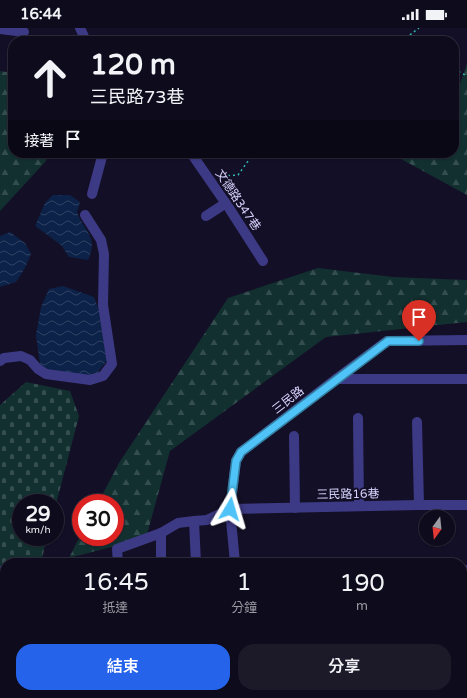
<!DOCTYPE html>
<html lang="zh-TW">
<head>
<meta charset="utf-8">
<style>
	body { margin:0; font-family:"Varela Round","Noto Sans TC",sans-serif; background:#1c1929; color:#f1f3f6; height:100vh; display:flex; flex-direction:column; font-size:15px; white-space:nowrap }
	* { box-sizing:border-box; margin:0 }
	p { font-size:13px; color:#9b9ba3 }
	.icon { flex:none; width:22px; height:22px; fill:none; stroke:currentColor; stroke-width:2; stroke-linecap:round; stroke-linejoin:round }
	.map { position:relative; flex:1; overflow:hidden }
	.panel { position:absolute; left:0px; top:530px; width:467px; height:140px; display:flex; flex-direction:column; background:#0e0b1c; border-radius:16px 16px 0 0; box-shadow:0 1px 3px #0004,0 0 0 1px #2e2b3b }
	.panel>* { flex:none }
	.hud { position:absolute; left:8px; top:8px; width:451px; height:122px; border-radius:16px; box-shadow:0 1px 3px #0004,0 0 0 1px #2e2b3b; background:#0e0b1c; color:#f1f3f6; overflow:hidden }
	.needle { width:26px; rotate:195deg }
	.buttons { position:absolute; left:419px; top:482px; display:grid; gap:8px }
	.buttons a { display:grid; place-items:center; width:36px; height:36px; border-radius:50%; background:#0e0b1c; box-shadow:0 1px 3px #0004,0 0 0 1px #2e2b3b; font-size:20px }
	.speed { position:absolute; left:12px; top:466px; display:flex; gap:8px; font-size:20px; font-weight:700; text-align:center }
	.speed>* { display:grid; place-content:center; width:52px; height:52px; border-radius:50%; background:#0e0b1c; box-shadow:0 1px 3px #0004,0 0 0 1px #2e2b3b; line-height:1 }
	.speed small { font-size:10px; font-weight:400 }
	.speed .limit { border:6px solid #d22; background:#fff; color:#111 }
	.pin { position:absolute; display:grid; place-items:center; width:34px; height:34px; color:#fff; margin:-41px -17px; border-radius:50% 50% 50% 0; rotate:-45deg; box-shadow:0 0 4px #0007 }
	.pin .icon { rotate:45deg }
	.me { position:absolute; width:44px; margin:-22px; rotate:7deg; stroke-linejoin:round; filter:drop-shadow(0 0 3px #0008) }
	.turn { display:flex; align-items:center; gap:14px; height:84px; padding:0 16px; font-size:18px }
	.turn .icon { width:52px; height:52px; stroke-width:2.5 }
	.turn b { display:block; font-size:28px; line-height:34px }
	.then { display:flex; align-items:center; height:38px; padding:0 16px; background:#0003; gap:8px; font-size:15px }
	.eta { display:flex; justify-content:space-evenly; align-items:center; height:68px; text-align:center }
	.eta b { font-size:24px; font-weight:600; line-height:28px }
	.button { display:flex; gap:8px; margin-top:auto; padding:8px 16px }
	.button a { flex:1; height:46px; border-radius:16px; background:#2563eb; color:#fff; font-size:16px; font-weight:600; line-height:46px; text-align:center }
	.button a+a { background:#1c1929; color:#f1f3f6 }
	.status { display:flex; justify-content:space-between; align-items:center; height:28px; padding:0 20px; background:#0e0b1c; direction:ltr }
	.status svg { height:11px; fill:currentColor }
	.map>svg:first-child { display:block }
</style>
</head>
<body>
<div class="status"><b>16:44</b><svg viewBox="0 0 49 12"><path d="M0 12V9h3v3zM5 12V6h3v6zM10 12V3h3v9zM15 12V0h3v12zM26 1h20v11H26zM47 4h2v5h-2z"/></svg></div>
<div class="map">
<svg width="467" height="670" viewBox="0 0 467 670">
	<defs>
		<pattern id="forest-firs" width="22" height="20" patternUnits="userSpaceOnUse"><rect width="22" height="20" fill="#12302f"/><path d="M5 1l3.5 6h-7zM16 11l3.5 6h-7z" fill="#344d4e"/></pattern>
		<pattern id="cemetery-stones" width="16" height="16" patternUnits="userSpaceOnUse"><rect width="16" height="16" fill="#12302f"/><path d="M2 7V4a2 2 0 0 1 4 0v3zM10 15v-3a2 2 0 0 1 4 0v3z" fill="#344d4e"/></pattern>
		<pattern id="park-tufts" width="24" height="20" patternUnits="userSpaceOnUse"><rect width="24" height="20" fill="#12302f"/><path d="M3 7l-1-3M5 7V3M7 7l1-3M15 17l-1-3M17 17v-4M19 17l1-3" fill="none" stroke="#344d4e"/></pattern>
		<pattern id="water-waves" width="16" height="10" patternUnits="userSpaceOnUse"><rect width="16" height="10" fill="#0c2248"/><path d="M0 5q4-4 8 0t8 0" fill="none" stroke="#2f4163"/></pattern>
	</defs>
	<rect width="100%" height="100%" fill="#130f26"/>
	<g fill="url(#forest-firs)">
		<polygon points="467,35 467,167 390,125 454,125 454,74"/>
		<polygon points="0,43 13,45 13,125 49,125 46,133 0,183"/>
		<polygon points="318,240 393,249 467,252 467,294 326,309 170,423 146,510 69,530 81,506 81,509 115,509 115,475 98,475 119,435 228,270"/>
	</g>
	<polygon fill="url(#cemetery-stones)" points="26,354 70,363 79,388 55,480 55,475 21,475 21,509 47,509 41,535 5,535 5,614 0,616 0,377"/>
	<polygon fill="url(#park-tufts)" points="462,576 467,577 467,607 462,612"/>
	<g fill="url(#water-waves)">
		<path d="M53,167H70L80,174L77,184C84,204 99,208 88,232L69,229L61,217L35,198L45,175Z"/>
		<polygon points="10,204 25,215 31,226 25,240 16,254 0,259 0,208"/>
		<polygon points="63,258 94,269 99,282 107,333 93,350 47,344 40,336 36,307 41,279 49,261"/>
	</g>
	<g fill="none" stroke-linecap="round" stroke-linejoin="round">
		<g stroke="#2fb8b0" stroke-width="1.5" stroke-dasharray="2 3" stroke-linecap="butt">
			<polyline points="402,13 419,0"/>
			<polyline points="454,42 456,42 467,48"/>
			<polyline points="218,148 238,147 254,125"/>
		</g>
		<g stroke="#3d3a85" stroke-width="10">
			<polyline points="80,0 86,13"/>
			<polyline points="0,1 24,4"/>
			<polyline points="191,125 229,180 263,233"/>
			<polyline points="92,166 103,125"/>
			<polyline points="206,188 226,175"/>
			<polyline points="0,333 4,330 21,328 30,332 38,341 46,346 90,352 103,348 112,336 103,277 104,226 101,212 85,187"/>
			<polyline points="336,351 387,313 467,312"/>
			<polyline points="358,390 359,478"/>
			<polyline points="417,394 419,477"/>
			<polyline points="294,408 295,480"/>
			<polyline points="194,493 196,535"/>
			<polyline points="118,535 117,521 161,505 178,495 194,493 207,492 230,481 419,477 467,477"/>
			<polyline points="161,535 161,505"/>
			<polyline points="235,535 230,481 236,433 241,424 336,351 467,351"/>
			<polyline points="462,542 467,542"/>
			<polyline points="0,543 5,543"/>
			<polyline points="462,628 467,622"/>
			<polyline points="304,665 318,670"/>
		</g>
	</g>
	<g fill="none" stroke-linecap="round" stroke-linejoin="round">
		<defs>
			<polyline id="route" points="230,481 236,433 241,424 388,313 419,313"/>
		</defs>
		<use href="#route" stroke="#337fa1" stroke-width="10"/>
		<use href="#route" stroke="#4fc3f7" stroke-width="7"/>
	</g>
	<g text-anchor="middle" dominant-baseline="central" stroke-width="4" stroke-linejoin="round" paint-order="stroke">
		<g font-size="12" fill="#d9d4ff" stroke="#130f26">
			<text transform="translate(238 172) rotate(56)">文德路347巷</text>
			<text transform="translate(288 372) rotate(-38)">三民路</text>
			<text transform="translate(348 466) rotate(-1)">三民路16巷</text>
		</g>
	</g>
</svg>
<div class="buttons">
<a><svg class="needle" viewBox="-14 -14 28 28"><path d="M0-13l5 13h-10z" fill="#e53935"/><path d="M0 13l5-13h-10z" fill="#9b9ba3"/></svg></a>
</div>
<div class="speed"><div>29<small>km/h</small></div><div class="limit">30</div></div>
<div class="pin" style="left:419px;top:313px;background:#d93025"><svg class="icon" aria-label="arrive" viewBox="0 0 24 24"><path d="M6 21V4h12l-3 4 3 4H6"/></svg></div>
<svg class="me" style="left:230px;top:481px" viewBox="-20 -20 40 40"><path d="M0-17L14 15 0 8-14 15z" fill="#4fc3f7" stroke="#fff" stroke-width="4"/></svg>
<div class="hud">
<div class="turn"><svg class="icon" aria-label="ahead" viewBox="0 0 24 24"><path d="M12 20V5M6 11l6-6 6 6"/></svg><div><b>120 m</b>三民路73巷</div></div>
<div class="then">接著<svg class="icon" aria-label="arrive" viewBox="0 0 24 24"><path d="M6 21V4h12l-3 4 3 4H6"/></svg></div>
</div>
<section class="panel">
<div class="eta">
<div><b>16:45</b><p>抵達</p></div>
<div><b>1</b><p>分鐘</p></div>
<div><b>190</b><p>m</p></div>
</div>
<div class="button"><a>結束</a><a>分享</a></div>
</section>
</div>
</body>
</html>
